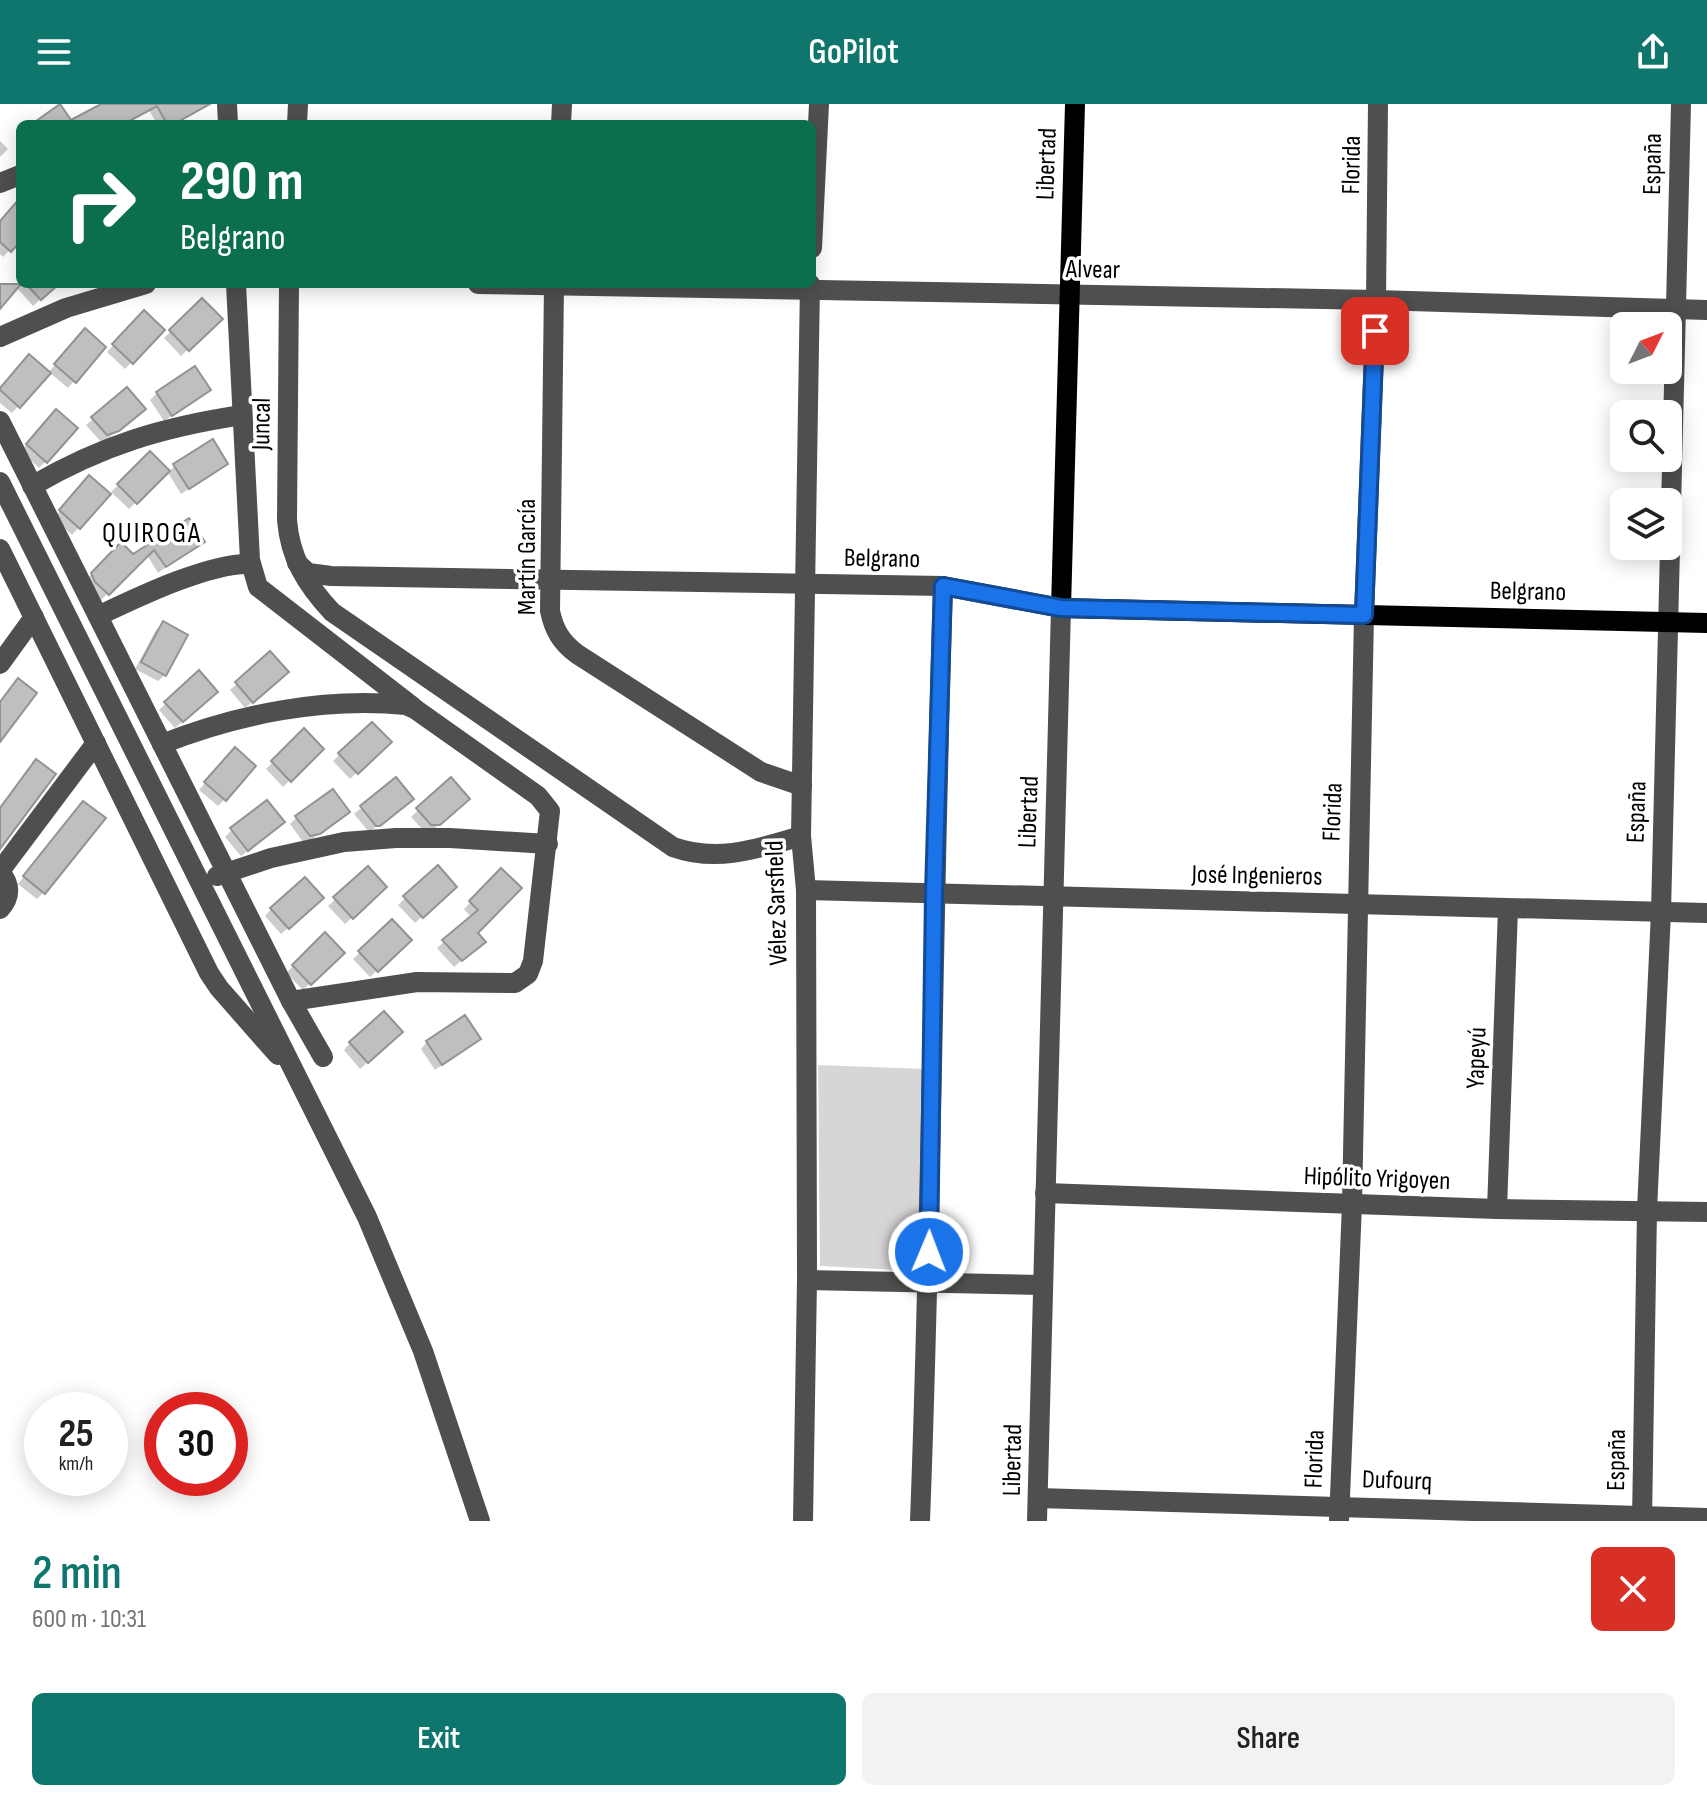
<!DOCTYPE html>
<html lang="en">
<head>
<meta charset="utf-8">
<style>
	body { margin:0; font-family:"Sofia Sans Condensed",sans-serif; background:#f2f2f2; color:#202124; height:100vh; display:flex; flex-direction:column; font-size:30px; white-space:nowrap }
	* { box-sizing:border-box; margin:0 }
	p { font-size:26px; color:#757577 }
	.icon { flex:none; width:44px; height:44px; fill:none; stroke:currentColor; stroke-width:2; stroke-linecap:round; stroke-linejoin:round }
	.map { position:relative; height:1417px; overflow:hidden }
	.panel { display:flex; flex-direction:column; background:#fff; flex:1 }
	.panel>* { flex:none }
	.guide { position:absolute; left:16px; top:16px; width:800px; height:168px; border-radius:12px; box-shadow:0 4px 20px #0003; background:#0b6e4f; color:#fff; overflow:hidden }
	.needle { width:52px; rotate:48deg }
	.fabs { position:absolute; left:1610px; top:208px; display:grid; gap:16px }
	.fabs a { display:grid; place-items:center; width:72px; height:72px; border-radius:12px; background:#fff; box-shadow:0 4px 20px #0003; font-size:40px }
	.speed { position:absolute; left:24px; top:1288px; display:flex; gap:16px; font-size:40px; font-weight:700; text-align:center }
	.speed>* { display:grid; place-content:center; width:104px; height:104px; border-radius:50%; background:#fff; box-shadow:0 4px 20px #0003; line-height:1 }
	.speed small { font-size:20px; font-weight:400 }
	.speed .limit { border:12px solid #d22; background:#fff; color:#111 }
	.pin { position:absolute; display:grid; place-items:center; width:68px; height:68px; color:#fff; margin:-34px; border-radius:16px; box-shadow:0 4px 12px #0006 }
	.me { position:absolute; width:88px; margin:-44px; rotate:1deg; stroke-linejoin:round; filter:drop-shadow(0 0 6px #0008) }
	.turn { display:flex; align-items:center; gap:28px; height:168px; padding:0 32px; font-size:36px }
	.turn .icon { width:104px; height:104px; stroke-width:2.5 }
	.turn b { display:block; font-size:56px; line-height:68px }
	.round { display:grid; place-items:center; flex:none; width:84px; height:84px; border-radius:12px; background:#f2f2f2 }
	.summary { display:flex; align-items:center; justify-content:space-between; height:136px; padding:0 32px }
	h1 { font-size:48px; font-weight:600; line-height:60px; color:#0f766e }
	.cta { display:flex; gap:16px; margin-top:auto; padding:16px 32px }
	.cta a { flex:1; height:92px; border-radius:12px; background:#0f766e; color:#fff; font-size:32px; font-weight:600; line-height:92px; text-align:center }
	.cta a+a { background:#f2f2f2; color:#202124 }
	header { display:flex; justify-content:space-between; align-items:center; height:104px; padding:0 32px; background:#0f766e; color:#fff; font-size:36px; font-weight:600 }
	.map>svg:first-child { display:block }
</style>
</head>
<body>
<header><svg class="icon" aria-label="menu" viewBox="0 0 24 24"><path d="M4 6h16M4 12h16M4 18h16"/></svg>GoPilot<svg class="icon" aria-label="share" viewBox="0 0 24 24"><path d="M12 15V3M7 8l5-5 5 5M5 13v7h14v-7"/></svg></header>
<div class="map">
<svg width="1707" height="1417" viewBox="0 0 1707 1417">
	<rect width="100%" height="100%" fill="#fff"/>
	<polygon fill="#d6d6d6" points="818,961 925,965 918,1167 820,1162"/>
	<g fill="#0003">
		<polygon points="155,0 207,0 176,20 157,20 149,6"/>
		<polygon points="0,37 8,45 0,53"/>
		<polygon points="20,96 20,135 3,153 0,150 0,118"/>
		<polygon points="20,179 20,180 57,180 33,202 16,183"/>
		<polygon points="202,197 220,215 181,252 164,234"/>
		<polygon points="144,209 162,226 125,265 107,248"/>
		<polygon points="78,234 74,277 68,284 49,268 12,309 0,299 0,285 48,269"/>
		<polygon points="208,286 164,317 150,296 157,289"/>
		<polygon points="136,311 110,333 100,337 86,321 93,315"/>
		<polygon points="49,314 46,357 39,364 21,347"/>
		<polygon points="150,350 168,368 175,362 226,360 181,390 167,367 129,405 111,388"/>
		<polygon points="82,381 108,390 72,431 54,414"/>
		<polygon points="189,417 202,438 158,469 147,451 100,497 85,477 121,441 133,453"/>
		<polygon points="163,520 165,571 158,577 135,565 156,526"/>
		<polygon points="270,550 280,575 245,604 230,586"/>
		<polygon points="199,569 209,594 175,624 159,606"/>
		<polygon points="372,620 389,638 350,675 333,657"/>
		<polygon points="304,627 321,645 283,683 266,665"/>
		<polygon points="228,652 224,696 218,702 199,686"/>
		<polygon points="396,676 405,702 369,728 354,710"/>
		<polygon points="450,676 467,694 432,727 424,727 411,713"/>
		<polygon points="77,706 44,788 37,795 18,780"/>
		<polygon points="348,708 311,736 303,738 290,720 297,713"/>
		<polygon points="276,725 241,752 225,733 232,726"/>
		<polygon points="438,764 454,783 415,819 398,801"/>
		<polygon points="368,765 384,783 345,820 328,802"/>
		<polygon points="501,767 475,829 476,844 454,863 437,844 472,814 464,805"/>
		<polygon points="314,801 281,830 265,812 271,805"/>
		<polygon points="392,818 409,836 370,873 353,855"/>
		<polygon points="325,831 342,849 303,886 286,869"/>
		<polygon points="393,935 360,965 344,946 350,939"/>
		<polygon points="478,935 435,966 421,945 427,938"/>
	</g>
	<g fill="#bfbfbf" stroke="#939393" stroke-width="2">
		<polygon points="60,0 71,16 101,0 210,0 174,20 167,20 157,2 124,20 32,20"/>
		<polygon points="20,94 20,138 11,148 0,138 0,117"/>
		<polygon points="0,180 21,180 0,205"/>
		<polygon points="26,180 59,180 41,196"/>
		<polygon points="202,194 223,215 189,247 169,226"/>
		<polygon points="144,206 165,226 133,260 112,240"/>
		<polygon points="85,224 106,243 76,279 54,260"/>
		<polygon points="29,250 51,269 20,304 0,286 0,284"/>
		<polygon points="195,262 211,286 172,312 156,288"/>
		<polygon points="127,283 146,305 119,327 107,331 91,313"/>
		<polygon points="56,305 78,324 47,359 26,340"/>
		<polygon points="213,335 228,360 189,385 173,360"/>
		<polygon points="150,347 170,367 137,400 117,380"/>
		<polygon points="89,371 111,390 80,425 59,406"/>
		<polygon points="189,414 205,438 166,463 154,446 109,491 95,478 91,469 121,438 133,450"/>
		<polygon points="163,517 188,531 166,572 141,558"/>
		<polygon points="270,547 289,568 253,599 235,578"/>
		<polygon points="199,566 218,588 183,618 164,598"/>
		<polygon points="18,574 37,589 0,638 0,598"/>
		<polygon points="372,618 392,638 358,670 338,649"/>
		<polygon points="304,624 324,645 291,678 271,657"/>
		<polygon points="235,643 256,662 226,697 204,678"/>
		<polygon points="36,655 56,670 0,745 0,704"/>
		<polygon points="396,673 414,695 380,722 376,722 360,702"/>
		<polygon points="451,673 470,695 440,721 431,721 416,704"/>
		<polygon points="333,685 350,708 320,730 310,732 295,712"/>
		<polygon points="267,696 285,718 248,747 230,724"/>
		<polygon points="83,697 106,714 45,790 23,772"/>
		<polygon points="438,761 457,783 423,814 403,792"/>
		<polygon points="368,762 387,783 353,815 333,793"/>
		<polygon points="501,764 522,784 478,829 486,838 462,857 442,836 478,806 469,797"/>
		<polygon points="305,773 324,794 289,825 270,804"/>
		<polygon points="392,815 412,836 378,868 358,847"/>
		<polygon points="325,828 345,849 311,881 292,861"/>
		<polygon points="384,907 403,928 368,959 349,938"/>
		<polygon points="465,911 481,935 442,961 426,937"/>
	</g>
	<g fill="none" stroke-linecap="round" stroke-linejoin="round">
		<g stroke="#4f4f4f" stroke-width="20">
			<polyline points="227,0 228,20"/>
			<polyline points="297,20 298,0"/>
			<polyline points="561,20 562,0"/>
			<polyline points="0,79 20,71"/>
			<polyline points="812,144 819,0"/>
			<polyline points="236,180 250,456 258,483 413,603"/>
			<path d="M289,180L287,416C290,454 306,480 332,508L673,743C717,759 757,745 801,732"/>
			<polyline points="478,180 1376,196 1707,206"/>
			<path d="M554,180L550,507C554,526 561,538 577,550L761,668L802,682"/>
			<polyline points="0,233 66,204 146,180"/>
			<polyline points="0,317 291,897 323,953"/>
			<polyline points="0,378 367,1113 423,1247 480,1417"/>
			<path d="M32,382C102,341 163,323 242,311"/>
			<polyline points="0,445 209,869 219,884 278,951"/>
			<polyline points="297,459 308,469 331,472 943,482 1061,504 1037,1417"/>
			<path d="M98,512C136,494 210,458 251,460"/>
			<polyline points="0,560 34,513"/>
			<path d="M162,640C238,610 324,593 406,601L415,605L538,692L550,707L533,857L528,870L515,879L417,878L291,897"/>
			<polyline points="0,767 96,639"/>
			<path d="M0,768C11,780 11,793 0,805"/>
			<polyline points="217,772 271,754 344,738 396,734 450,734 548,740"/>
			<polyline points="806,786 1707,809"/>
			<polyline points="1045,1089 1497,1105 1707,1108"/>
			<polyline points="1497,1105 1508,805"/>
			<polyline points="807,1176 1043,1181"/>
			<polyline points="1038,1394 1707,1414"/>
			<polyline points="803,1417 807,1176 806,786 801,732 810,180"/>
			<path d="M920,1417C932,1105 933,794 943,482"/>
			<polyline points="1339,1417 1352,1100 1364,511 1376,196 1378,0"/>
			<polyline points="1642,1417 1647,1106 1661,808 1681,0"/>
		</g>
		<polyline stroke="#000" stroke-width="20" points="1075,0 1061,504 1707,519"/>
	</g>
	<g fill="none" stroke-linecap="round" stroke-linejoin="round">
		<defs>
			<polyline id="route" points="929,1148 934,789 943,482 1061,504 1364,511 1375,227"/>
		</defs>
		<use href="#route" stroke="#114b97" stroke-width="20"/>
		<use href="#route" stroke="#1a73e8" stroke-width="14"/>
	</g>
	<g text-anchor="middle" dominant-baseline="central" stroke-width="7" stroke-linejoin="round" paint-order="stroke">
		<g font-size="26" fill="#000" stroke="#fff">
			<text transform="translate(1047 60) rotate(-88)">Libertad</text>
			<text transform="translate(1653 60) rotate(-89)">España</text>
			<text transform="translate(1352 61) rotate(-89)">Florida</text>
			<text transform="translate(1093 166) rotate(1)">Alvear</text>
			<text transform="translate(262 320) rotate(-89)">Juncal</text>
			<text transform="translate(527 453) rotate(-90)">Martín García</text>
			<text transform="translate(882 455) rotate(1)">Belgrano</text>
			<text transform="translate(1528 488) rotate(1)">Belgrano</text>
			<text transform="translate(1029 708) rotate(-88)">Libertad</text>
			<text transform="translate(1333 708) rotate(-88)">Florida</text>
			<text transform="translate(1637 708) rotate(-88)">España</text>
			<text transform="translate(1257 772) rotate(1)">José Ingenieros</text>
			<text transform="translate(777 799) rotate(-92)">Vélez Sarsfield</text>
			<text transform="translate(1477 954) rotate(-88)">Yapeyú</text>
			<text transform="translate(1377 1075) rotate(2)">Hipólito Yrigoyen</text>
			<text transform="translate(1315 1355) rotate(-88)">Florida</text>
			<text transform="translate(1013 1356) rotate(-89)">Libertad</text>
			<text transform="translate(1617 1356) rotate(-89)">España</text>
			<text transform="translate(1397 1377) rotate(2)">Dufourq</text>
		</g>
		<g font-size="28" letter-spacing="2" fill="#000" stroke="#fff">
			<text x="152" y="429">QUIROGA</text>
		</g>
	</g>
</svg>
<div class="fabs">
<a><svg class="needle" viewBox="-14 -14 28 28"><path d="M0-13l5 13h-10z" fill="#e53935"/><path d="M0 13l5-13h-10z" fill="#757577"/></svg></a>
<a><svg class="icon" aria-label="search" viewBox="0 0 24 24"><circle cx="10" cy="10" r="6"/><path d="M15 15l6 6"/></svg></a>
<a><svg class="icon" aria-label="layers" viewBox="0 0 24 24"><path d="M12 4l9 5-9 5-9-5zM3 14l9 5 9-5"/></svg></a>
</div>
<div class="speed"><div>25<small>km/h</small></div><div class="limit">30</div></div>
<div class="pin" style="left:1375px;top:227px;background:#d93025"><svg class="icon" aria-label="arrive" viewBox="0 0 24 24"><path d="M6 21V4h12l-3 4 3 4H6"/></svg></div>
<svg class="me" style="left:929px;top:1148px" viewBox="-20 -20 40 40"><circle r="17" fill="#1a73e8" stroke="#fff" stroke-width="3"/><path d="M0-11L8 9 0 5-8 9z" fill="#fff"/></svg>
<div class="guide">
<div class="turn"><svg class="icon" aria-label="right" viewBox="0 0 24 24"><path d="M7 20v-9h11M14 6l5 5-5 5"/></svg><div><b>290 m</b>Belgrano</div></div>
</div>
</div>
<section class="panel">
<div class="summary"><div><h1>2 min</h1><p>600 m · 10:31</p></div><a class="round" style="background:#d93025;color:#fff"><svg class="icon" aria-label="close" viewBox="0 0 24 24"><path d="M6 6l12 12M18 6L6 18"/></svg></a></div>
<div class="cta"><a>Exit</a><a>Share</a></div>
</section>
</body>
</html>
